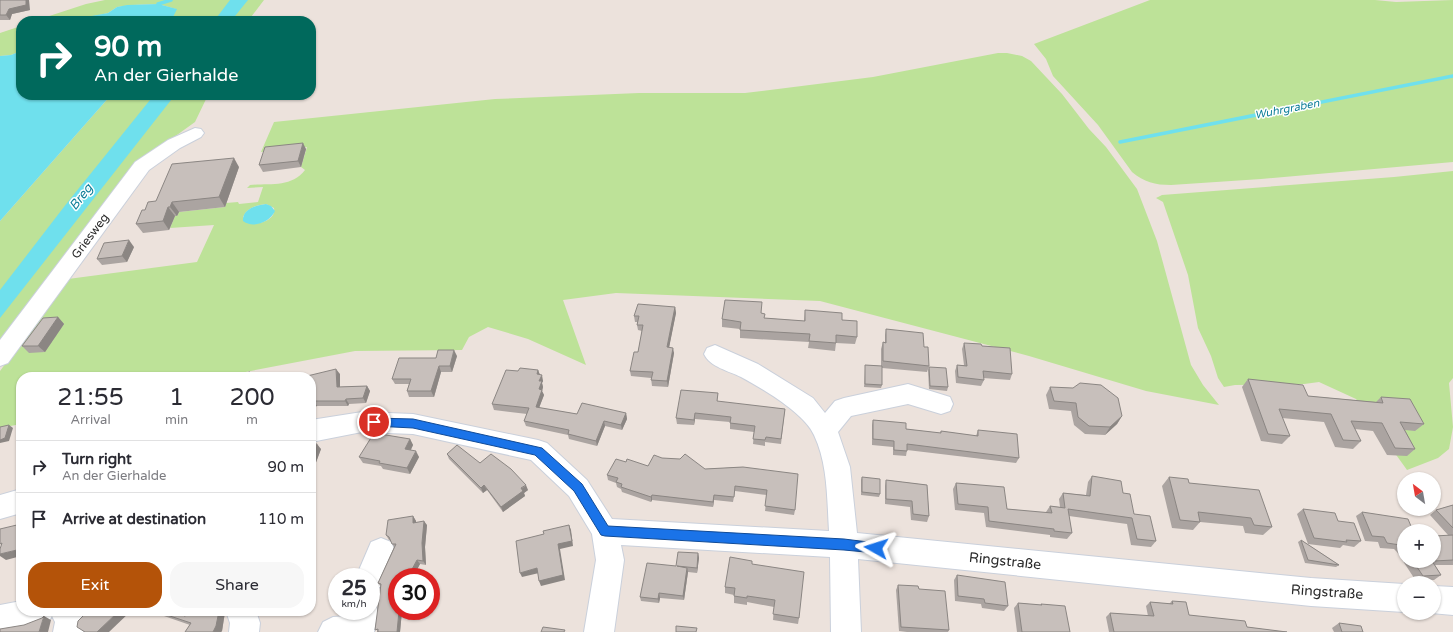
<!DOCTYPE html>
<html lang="en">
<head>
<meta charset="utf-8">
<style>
	body { margin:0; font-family:"Varela Round",sans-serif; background:#f7f7f7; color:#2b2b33; height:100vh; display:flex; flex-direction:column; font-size:15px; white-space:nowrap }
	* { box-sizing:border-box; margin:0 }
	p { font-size:13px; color:#7c7c81 }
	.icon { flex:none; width:22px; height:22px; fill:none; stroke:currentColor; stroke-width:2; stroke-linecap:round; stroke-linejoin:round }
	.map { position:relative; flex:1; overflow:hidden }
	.side { position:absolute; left:16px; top:372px; width:300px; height:244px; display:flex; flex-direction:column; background:#fff; border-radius:16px; box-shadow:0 1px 3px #0004 }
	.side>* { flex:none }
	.guide { position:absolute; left:16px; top:16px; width:300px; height:84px; border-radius:16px; box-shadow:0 1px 3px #0004; background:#00695c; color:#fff; overflow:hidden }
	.needle { width:26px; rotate:329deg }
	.controls { position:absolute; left:1397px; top:472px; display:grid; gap:8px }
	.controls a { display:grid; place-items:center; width:44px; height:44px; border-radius:50%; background:#fff; box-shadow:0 1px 3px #0004; font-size:20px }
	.speed { position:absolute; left:328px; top:568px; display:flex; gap:8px; font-size:20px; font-weight:700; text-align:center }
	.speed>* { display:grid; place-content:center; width:52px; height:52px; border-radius:50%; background:#fff; box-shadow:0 1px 3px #0004; line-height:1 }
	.speed small { font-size:10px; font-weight:400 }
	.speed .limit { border:6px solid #d22; background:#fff; color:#111 }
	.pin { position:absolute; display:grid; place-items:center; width:34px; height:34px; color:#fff; margin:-17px; border:2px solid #fff; border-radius:50%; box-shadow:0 1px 4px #0007 }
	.me { position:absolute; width:44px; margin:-22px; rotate:276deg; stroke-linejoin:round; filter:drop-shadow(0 0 3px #0008) }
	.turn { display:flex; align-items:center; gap:14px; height:84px; padding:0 12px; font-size:18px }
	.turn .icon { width:52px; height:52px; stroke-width:2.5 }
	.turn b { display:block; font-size:28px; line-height:34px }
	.eta { display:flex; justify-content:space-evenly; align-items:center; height:68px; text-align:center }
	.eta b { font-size:24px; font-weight:600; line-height:28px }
	.button { display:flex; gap:8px; margin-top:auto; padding:8px 12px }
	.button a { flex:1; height:46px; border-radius:16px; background:#b45309; color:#fff; font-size:16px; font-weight:600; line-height:46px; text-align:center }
	.button a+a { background:#f7f7f7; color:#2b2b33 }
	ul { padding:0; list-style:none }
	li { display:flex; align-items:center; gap:12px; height:52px; padding:0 12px; border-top:1px solid #e1e1e2 }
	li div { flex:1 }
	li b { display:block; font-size:15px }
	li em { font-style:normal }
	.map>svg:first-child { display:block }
</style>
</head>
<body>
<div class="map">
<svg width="1453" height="632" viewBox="0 0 1453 632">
	<rect width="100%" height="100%" fill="#ece2dc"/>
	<g fill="#bde298" fill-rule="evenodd">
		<polygon points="105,0 264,0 248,21 171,21 176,9 158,4 132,5 117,7 108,13 90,17 64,21 34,21 86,4"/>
		<path d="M1150,0H1375L1396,2L1453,0V162L1261,179L1171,185C1155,185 1144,182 1132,172L1098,125L1053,76L1046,59L1034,44Z"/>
		<polygon points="21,26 21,51 11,55 0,56 0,33"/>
		<path d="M998,53H1007L1022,56L1031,61L1062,94L1089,129L1106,147L1137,189L1157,241L1191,365L1203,385L1219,405L1146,391L1029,356L820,301L616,293L563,300L586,365L528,339L488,327L469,337L462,350L355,351L219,377H21V424L0,428V371L68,279L197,262L214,225L170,228L175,216H177L179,212L225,207L226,203L238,202L239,204L258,202L263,187L247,188L250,185C270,183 291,188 305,170L301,167L307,147L261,152L274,122L495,99L639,93H745L873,77ZM266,204L274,208C276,220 260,224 251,224L243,217C247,208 256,205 266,204Z"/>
		<polygon points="111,95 208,95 195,122 138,163 0,349 0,221"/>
		<polygon points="1453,171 1453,378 1449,383 1453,427 1449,449 1438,458 1407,470 1356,399 1319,382 1304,384 1235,385 1224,387 1218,378 1211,356 1198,328 1188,275 1163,202 1156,198 1162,195 1394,177"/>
	</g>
	<g fill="#6fe0ed">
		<polygon points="230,0 248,0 231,21 214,21"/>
		<polygon points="158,4 177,9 171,21 64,21 108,13 117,7 127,5"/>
		<polygon points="21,51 21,95 111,95 0,221 0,56 11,55"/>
		<polygon points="154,95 175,95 0,318 0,290 67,203"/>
		<path d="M266,204L271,206L275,211C270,222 253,229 243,221C242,209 257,205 266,204Z"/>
	</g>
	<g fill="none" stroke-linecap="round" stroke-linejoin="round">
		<g stroke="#6fe0ed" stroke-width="3.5">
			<polyline points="158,4 171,0"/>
			<polyline points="1120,142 1453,76"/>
		</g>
		<defs>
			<g id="minor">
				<polygon points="195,128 201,129 204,133 201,137 180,148 149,170 8,363 0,366 0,340 135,162 168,140"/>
				<path d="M715,345L758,364L813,398L825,413L835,401L844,398L908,384L950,397L953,404L950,411L941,414L908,404L851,416L838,432L850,467L857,533L1311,578L1404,584V612L1311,606L858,559L861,632H831L830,557L621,545L624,560L614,632H584L596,560L592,534L569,496L531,460L413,434L362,432L311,442V420L362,412L413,414L538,440L547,443L587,480L612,519L829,531C827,500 828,464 814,435C804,413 763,389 741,377C729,371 710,367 704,354L707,348Z"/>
				<polygon points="21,489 21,513 0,519 0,495"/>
				<polygon points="381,538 391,542 395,551 380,587 371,590 371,577 356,577 371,542"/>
				<polygon points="1434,586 1453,587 1453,615 1431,613 1434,613"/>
				<polygon points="371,600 373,601 378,611 374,632 318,632 323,622 333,617 348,616 348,611 371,611"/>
				<path d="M21,601V611H81L85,622L83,632H53L55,622L52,616L49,621C34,628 17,632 0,632V605Z"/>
				<polygon points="226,611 256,611 260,623 259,632 229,632 230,623"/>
			</g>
		</defs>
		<use href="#minor" stroke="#cad0db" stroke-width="2"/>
		<use href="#minor" fill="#fff" fill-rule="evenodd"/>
	</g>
	<g fill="#aba4a1">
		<polygon points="0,0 30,10 12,14 10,20 0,20"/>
		<polygon points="306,149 301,167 263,172 259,165"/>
		<polygon points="239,167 225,207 179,212 177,216 175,216 169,230 143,233 136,224 145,210 156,201"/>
		<polygon points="134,247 127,262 102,265 97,259"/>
		<polygon points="675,307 676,313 669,347 674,353 668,387 652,386 651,378 631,376 630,371 638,352 642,331 638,330 637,325 637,322 635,322 634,316"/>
		<polygon points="805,310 842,320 857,337 855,344 836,343 835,351 808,348 809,342 740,338 740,329 722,327 722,319 761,314 764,318 804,321"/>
		<polygon points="58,317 64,324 45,352 29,353 22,346"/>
		<polygon points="886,329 924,347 929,366 927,372 882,368 882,385 881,388 864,387 865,368 865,365 881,366 881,349 883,342 885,343 885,335"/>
		<polygon points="964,343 1012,374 1010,380 983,378 984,380 981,386 956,383 955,371 957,365 964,365 962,349"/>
		<polygon points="457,356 452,372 441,372 434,397 409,397 407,391 409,384 395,384 392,379 436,358"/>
		<polygon points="929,367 948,387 947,391 929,389 928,370"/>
		<polygon points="538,370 540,375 543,381 542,383 543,387 542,391 544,395 539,408 577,414 626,413 627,419 622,430 605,426 597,446 569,439 568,435 526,426 524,421 527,414 494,410 492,404 518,371"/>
		<polygon points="340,374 340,387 367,386 370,391 366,403 349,404 348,406 317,406 311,408 311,377"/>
		<polygon points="1248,379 1308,396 1376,402 1381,397 1424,424 1415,431 1405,430 1415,449 1407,456 1387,455 1373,431 1355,429 1361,441 1353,449 1335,447 1324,422 1282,418 1290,436 1282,444 1261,441 1242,387"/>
		<polygon points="1050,387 1122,416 1117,424 1105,435 1085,434 1074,425 1071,411 1049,409 1046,395"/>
		<polygon points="718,393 717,402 785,409 781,444 765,442 765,446 753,444 754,432 730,429 730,422 695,419 694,425 677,424 676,418"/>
		<polygon points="873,420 906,429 940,433 941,431 976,436 978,430 1019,458 1016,463 907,450 906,456 893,455 893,447 872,445 872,425"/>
		<polygon points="410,439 413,445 411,450 419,457 410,474 383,469 381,466 363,463 359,457"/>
		<polygon points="311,444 321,449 315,465 311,465"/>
		<polygon points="447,454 480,463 528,490 524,493 525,496 503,512 487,490 483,493 449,459"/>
		<polygon points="662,458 705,469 743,467 795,510 794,515 765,511 767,495 735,491 733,502 714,500 713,507 652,500 651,502 622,492 621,489 617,487 616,483 608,480 607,475 626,462 648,466"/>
		<polygon points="1092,476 1123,493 1134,514 1156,541 1151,547 1131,545 1127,524 1069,516 1072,533 1067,539 1050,537 1050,535 986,527 984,513 955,510 953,489 956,483 1007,509 1047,513 1046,512 1050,506 1060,507 1059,499 1063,493 1086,495 1088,482"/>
		<polygon points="862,477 880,494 879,497 861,495 861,480"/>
		<polygon points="1169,477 1189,483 1272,527 1263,535 1245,533 1243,526 1200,522 1193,530 1172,528 1162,486"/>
		<polygon points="886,480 927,485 929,516 927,522 911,520 910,507 885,504 885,486"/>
		<polygon points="1453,505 1453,565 1435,565 1441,575 1434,580 1416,581 1397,552 1394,549 1380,548 1378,542 1365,541 1356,516 1362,512 1404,531 1404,561 1434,561 1448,535 1430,515 1436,510"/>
		<polygon points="1303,509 1338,521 1361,541 1354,547 1343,545 1340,548 1308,544 1297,514"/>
		<polygon points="413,516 416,521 416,522 427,525 425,547 426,565 420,564 413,577 410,576 397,577 397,611 402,611 400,632 377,632 381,587 378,583 394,547 391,541 389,540 386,535"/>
		<polygon points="1301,540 1339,565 1336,567 1305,563 1298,542"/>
		<polygon points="698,553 699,558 697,573 688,572 684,600 660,598 659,603 641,601 640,597 676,566"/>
		<polygon points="752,564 799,618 798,624 773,620 774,607 747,602 747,605 734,603 734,595 725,593 725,587"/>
		<polygon points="957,575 1008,606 1004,611 982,608 981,604 955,601 954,580"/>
		<polygon points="898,585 919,589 949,630 948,632 907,632 899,631 896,590"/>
		<polygon points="1172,601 1189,615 1247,627 1287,632 1109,632 1106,617 1110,613 1148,616 1146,606 1150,602 1169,604"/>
		<polygon points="1018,603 1040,605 1041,604 1070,632 1017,632 1014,608"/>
		<polygon points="158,611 197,611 195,614 206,611 223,611 225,612 222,631 221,632 185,632 190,625 164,616 158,612"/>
		<polygon points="1339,623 1363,632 1334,632 1332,628"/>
	</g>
	<g fill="#8b8683">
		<polygon points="26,0 29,0 30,10 12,14 10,20 6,15 9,9"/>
		<polygon points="303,143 306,149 301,167 298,161"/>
		<polygon points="234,158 239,167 225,207 219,197"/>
		<polygon points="172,202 179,212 177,216 170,207"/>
		<polygon points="168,207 175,216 169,230 163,221"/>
		<polygon points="129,240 134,247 127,262 122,256"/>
		<polygon points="675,307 676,313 668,353 667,347"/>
		<polygon points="58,317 64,324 45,352 38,346"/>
		<polygon points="673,348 674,353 668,387 667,381"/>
		<polygon points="454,350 457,356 452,372 450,366"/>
		<polygon points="439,366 441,372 434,397 431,391"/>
		<polygon points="336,369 340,374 340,392 337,387"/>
		<polygon points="538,370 540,375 537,374"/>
		<polygon points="250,372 253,377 249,377"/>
		<polygon points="542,375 543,381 542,383 543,387 542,391 544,395 537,413 536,407 539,389 539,381"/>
		<polygon points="367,386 370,391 366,403 363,398"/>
		<polygon points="346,399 349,404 348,406 345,401"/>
		<polygon points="314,401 317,406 311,408 311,402"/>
		<polygon points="626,413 627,419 622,430 621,425"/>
		<polygon points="695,413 695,419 694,425 694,420"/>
		<polygon points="1122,416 1117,424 1105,435 1110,427"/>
		<polygon points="604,421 605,426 597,446 596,441"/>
		<polygon points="9,425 13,428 9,441 0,443 0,440"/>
		<polygon points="410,439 413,445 408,455 405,449"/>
		<polygon points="317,444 321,449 315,465 311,460"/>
		<polygon points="416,451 419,457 410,474 407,468"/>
		<polygon points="484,485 487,490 483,493 481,488"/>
		<polygon points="526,485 528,490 524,493 525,496 503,512 501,507"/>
		<polygon points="652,495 652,500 651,502 651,497"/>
		<polygon points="714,495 714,500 713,507 713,502"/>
		<polygon points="413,516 416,521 416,527 413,523"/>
		<polygon points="424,521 427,525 425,547 426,565 423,561 422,543"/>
		<polygon points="569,525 571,530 573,546 560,549 565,580 541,586 539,581 558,544"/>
		<polygon points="311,527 316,532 311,568"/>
		<polygon points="21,549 21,556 6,560 0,556 0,554"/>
		<polygon points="698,553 699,558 697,573 697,568"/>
		<polygon points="417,560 420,564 413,577 410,573"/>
		<polygon points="537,568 539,573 522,577 520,573"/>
		<polygon points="687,568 688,572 684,600 683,596"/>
		<polygon points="407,572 410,576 410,577 404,577"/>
		<polygon points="659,593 660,598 659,603 658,599"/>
		<polygon points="119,611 131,611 109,632 97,632"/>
		<polygon points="188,611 197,611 190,620 184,616"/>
		<polygon points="219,611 223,611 225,612 222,631 221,632 213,632"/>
		<polygon points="399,611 402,611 400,632 397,632"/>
		<polygon points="44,616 51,620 48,632 39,632"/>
	</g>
	<g fill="#c7bfbb" stroke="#8b8683">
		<polygon points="0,0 26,0 26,5 9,9 6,15 0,15"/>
		<polygon points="303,143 298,161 259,165 265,147"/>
		<polygon points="234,158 219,197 172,202 170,207 168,207 163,221 136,224 142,210 145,210 148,202 156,201 172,164"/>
		<polygon points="129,240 122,256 97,259 104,243"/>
		<polygon points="725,300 762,302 761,313 765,314 764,318 805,321 805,310 842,313 842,320 857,321 857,337 836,335 836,343 809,341 810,334 740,330 741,322 722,319"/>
		<polygon points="638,304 675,307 667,347 673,348 667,381 651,380 653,372 630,371 634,352 638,352 643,325 637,325 639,316 634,316"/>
		<polygon points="58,317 38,346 22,346 43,318"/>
		<polygon points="886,329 923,333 924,347 928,347 929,366 883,361 883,342 886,343"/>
		<polygon points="964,343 981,344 982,346 1010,348 1012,374 983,371 984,380 958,377 957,365 967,366"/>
		<polygon points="438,350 454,350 450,366 439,366 431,391 407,391 411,379 392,379 399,358 436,358"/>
		<polygon points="865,365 882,366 882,385 865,384"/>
		<polygon points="929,367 946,368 948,387 930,386"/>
		<polygon points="520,368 538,370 537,374 542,375 539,381 542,381 539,389 542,390 536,407 577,414 582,403 626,413 621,425 604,421 596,441 568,434 569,430 524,421 529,408 492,404 506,370 518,371"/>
		<polygon points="336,369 337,387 367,386 363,398 346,399 345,401 314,401 311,402 311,377 303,377"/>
		<polygon points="250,372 249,377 227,377"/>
		<polygon points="1248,379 1303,385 1308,396 1383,403 1381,397 1410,399 1424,424 1400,422 1415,449 1395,448 1382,423 1351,421 1361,441 1343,440 1331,414 1279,409 1290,436 1268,434"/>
		<polygon points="1080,383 1101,385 1118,398 1122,416 1110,427 1089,426 1078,417 1076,403 1054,401 1050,387 1073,388"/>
		<polygon points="681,390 718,393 717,401 785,409 781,439 766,437 765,440 753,439 755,426 730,423 731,417 695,413 694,420 676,418"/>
		<polygon points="873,420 906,423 906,429 941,433 941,431 978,436 978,430 1017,434 1019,458 907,444 907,451 894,450 894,441 873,439"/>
		<polygon points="9,425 5,438 0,440 0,427"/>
		<polygon points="374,433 410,439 405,449 416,451 407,468 379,463 380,461 359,457"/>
		<polygon points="311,444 317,444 311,460"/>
		<polygon points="457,445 480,463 491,454 511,469 526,485 521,488 523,491 501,507 484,485 481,488 447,454"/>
		<polygon points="685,454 705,469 743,467 798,474 795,510 765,506 767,490 735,486 734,497 714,495 713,502 652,495 651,497 621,487 622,484 616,482 618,478 607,475 616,459 626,462 627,459 648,466 654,455 662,458 680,459"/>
		<polygon points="1092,476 1121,481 1123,493 1130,494 1134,514 1150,516 1156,541 1137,539 1132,518 1068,509 1072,533 1054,531 1054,529 989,521 988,507 958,504 956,483 1004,487 1007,509 1052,513 1050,506 1065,508 1063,493 1090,496"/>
		<polygon points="862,477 880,479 880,494 862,492"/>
		<polygon points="1169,477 1188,479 1189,483 1259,490 1272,527 1254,525 1251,518 1198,512 1200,522 1180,520"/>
		<polygon points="886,480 927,485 929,516 913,514 912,501 886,499"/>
		<polygon points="1453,505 1453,528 1436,510"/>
		<polygon points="1303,509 1335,513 1338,521 1354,523 1361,541 1346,540 1347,542 1314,538"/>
		<polygon points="1362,512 1408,519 1413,531 1404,531 1404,547 1400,545 1387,543 1384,537 1372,536"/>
		<polygon points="413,516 413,523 424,521 422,543 423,561 417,560 410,573 407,572 404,577 397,577 397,611 399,611 397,632 378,632 378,629 375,630 381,584 378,583 396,544 392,544 389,537 386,535 388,520"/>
		<polygon points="21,524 21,549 0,554 0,549 2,543 0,544 0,529"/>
		<polygon points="569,525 572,541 558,544 563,575 539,581 537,568 520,573 516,541 544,534 543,531"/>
		<polygon points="1453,535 1453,560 1434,561 1434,536"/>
		<polygon points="1301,540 1339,565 1308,560"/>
		<polygon points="678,552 698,553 697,568 677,566 687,568 683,596 659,593 658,599 640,597 647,563 676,566"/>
		<polygon points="730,557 752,561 752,564 804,572 799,618 773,614 775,600 747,596 747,598 734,596 735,588 725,587"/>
		<polygon points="1413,561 1432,561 1441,575 1423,576"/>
		<polygon points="957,575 1005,582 1008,606 985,603 984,599 958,596"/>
		<polygon points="898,585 918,586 919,589 945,591 949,630 901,627"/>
		<polygon points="1172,601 1186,602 1189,615 1245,621 1247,627 1287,632 1114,632 1110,613 1154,616 1150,602 1173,604"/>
		<polygon points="1018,603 1042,605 1041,604 1065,606 1070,632 1022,632"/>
		<polygon points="88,611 119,611 97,632 85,632 77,627 78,621"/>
		<polygon points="158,611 188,611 184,616 206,611 219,611 216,626 213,632 185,632 191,623 158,612"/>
		<polygon points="44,616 39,632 0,632 0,629 24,625 42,618"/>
		<polygon points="1339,623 1361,626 1363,632 1342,632"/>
		<polygon points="676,626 697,628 696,632 676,632"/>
		<polygon points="543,627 565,630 564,632 541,632"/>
	</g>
	<polygon fill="#1a73e8" stroke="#114b97" points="374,418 413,419 542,448 582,484 608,526 844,539 876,543 880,544 881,548 880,552 876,553 844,550 605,536 601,535 574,491 535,455 413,428 374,426 371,425 369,422 371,419"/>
	<g text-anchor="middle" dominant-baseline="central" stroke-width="3" stroke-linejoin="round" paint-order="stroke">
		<g font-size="11" font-style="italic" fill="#0f7f99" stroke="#fff">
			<text transform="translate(1287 109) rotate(-11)">Wuhrgraben</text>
		</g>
		<g font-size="12" fill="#2a2a2a" stroke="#fff">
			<text transform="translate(90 236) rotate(-53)">Griesweg</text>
		</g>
		<g font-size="13" font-style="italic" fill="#0f7f99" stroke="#fff">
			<text transform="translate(81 197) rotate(-52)">Breg</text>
		</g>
		<g font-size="14" fill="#2a2a2a" stroke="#fff">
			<text transform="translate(1005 561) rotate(6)">Ringstraße</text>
			<text transform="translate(1327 592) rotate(4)">Ringstraße</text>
		</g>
	</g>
</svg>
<div class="controls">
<a><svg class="needle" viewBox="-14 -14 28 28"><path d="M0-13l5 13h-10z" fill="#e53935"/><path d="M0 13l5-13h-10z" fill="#7c7c81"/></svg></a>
<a>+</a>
<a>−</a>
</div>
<div class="speed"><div>25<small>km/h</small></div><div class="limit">30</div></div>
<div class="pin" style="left:374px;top:422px;background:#d93025"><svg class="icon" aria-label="arrive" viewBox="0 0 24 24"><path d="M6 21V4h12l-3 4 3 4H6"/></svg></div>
<svg class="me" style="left:876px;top:548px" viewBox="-20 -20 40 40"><path d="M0-17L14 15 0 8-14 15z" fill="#1a73e8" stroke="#fff" stroke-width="4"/></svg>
<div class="guide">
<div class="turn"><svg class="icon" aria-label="right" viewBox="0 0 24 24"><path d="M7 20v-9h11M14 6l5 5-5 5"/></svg><div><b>90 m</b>An der Gierhalde</div></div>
</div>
<section class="side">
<div class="eta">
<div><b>21:55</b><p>Arrival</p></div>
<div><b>1</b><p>min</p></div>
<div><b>200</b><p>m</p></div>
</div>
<ul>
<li><svg class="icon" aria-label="right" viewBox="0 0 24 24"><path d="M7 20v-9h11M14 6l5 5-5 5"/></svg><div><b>Turn right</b><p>An der Gierhalde</p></div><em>90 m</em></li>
<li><svg class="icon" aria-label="arrive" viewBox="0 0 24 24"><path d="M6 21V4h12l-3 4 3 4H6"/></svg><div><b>Arrive at destination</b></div><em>110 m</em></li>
</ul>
<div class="button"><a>Exit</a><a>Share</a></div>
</section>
</div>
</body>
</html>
